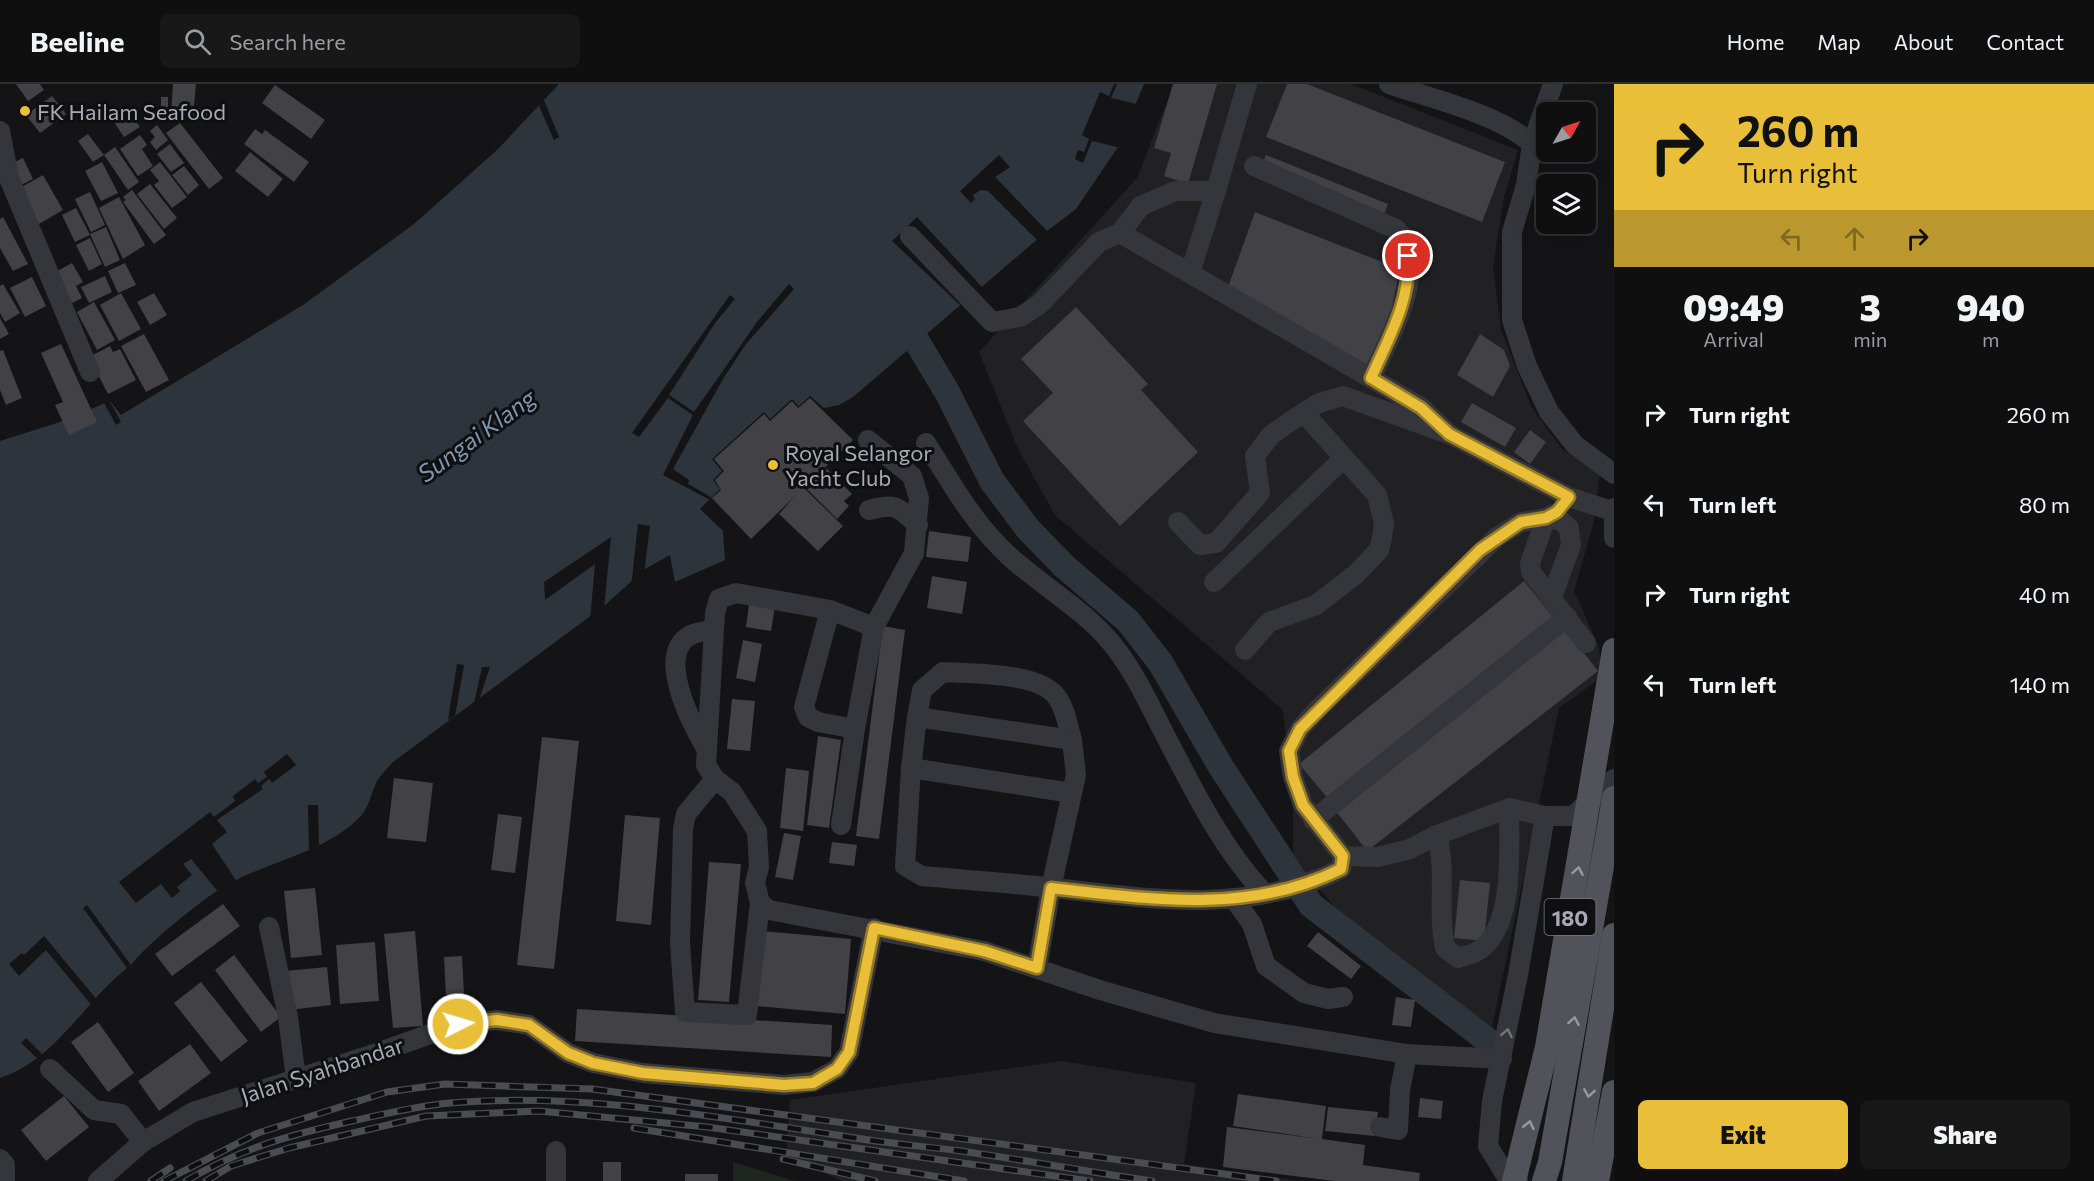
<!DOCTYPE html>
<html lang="en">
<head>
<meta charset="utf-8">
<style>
	body { margin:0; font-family:Commissioner,sans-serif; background:#181819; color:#f1f3f6; height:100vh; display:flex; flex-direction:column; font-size:22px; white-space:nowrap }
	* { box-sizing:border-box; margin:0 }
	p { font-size:20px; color:#9b9c9f }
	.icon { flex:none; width:33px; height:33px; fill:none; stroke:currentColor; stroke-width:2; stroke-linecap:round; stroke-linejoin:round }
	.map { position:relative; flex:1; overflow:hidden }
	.side { display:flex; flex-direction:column; background:#0f0f10; width:480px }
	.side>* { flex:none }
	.top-card { background:#e9be39; color:#111; overflow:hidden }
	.needle { width:39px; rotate:51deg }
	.buttons { position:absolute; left:1536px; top:18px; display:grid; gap:12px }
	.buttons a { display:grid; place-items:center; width:60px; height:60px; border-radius:9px; background:#0f0f10; box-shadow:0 6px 24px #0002,0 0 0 2px #2f2f30; font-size:30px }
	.pin { position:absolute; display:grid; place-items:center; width:51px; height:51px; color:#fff; margin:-26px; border:3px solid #fff; border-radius:50%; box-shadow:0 2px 6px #0007 }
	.me { position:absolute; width:66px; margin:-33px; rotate:85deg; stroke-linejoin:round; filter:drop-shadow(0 0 4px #0008) }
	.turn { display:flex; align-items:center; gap:21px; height:126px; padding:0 24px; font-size:27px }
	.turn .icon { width:78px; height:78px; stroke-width:2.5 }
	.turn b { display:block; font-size:42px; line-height:51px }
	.lanes { display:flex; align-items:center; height:57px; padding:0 24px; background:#0003; justify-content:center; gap:30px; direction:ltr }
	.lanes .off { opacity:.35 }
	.eta { display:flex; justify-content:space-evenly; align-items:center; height:102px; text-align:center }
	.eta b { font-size:36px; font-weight:800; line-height:42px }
	.primary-button { display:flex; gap:12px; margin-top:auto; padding:12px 24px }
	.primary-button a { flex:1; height:69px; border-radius:9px; background:#e9be39; color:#111; font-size:24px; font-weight:800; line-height:69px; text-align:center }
	.primary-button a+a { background:#181819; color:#f1f3f6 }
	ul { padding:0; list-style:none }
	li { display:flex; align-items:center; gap:18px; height:90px; padding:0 24px }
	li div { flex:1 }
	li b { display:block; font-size:22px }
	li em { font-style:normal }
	header { display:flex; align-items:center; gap:36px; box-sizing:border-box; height:84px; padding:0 30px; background:#0f0f10; border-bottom:2px solid #2f2f30 }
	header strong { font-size:28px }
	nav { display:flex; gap:33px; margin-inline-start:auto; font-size:21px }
	.search { width:420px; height:54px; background:#181819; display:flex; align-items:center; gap:15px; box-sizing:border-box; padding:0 21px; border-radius:9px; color:#9b9c9f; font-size:22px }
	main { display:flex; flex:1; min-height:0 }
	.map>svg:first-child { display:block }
</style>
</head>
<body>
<header>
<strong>Beeline</strong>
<div class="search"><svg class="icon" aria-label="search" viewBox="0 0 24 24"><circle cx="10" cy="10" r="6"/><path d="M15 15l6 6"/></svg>Search here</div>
<nav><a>Home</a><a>Map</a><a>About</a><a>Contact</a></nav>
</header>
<main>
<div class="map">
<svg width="1614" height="1097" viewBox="0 0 1614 1097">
	<rect width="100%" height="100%" fill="#141416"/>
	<g fill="#212023">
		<polygon points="1174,0 1351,0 1518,66 1504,113 1493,183 1501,246 1531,322 1562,365 1600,390 1593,441 1574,507 1598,561 1602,582 1598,596 1559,624 1491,948 1339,828 1293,774 1293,725 1283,626 1055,431 1018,365 979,268 1137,94"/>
		<polygon points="1062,977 1196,999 1184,1080 1300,1097 842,1097 786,1071 790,1016"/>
	</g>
	<polygon fill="#1f2620" points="733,1078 795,1097 733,1097"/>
	<path fill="#2d343b" d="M559,0H1144L1118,63L1076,125L1047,147L853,313L839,321L824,324L810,312L799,322L792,315L770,335L764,328L712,375L722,387L713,396L720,405L700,425L723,447L725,476L675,498L670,471L645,485L604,522L393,678C388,684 380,691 376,699C370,712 369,725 357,736C325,766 278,776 238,795C212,806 148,859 131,881C84,916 58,975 0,994V357L60,338L110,317L121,331L303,221L414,140L497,66Z"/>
	<g fill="#141416">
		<polygon points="1114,0 1117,0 1111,14 1137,20 1121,64 1092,57 1083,79 1075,75 1078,66 1084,68 1089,55 1082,51 1100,8 1109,12"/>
		<polygon points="544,16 559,53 554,56 539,22"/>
		<polygon points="999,71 1010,83 995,93 1049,149 1039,158 988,107 981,106 973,111 975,115 971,119 960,107"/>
		<polygon points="917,133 982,203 961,222 892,157"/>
		<polygon points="789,200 794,205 746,260 723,295 673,385 689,396 688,400 711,413 710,416 663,391 693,331 668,314 639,353 632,349 730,211 735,215 715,239 669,311 694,328 757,238"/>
		<polygon points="108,314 121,338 116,341 103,317"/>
		<polygon points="638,440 650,442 644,490 631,503"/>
		<polygon points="611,453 604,525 590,536 595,480 545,516 544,498"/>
		<polygon points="457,580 464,581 455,632 448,636"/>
		<polygon points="482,583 490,583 479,616 474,620"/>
		<polygon points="287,670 296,681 272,699 269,695 261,702 263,705 217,736 227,748 212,760 237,798 220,810 191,775 183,780 192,791 177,803 180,807 172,814 161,800 136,819 119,798 210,728 214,733 235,717 233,712 255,695 258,699 267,693 264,688"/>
		<polygon points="308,721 318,721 319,764 309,769"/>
		<polygon points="87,821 131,881 127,884 83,824"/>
		<polygon points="44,852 98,917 93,923 46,866 19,892 9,880 22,869 24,871"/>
		<polygon points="26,954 43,971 38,975 21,959"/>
	</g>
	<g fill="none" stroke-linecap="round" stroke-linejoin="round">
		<polyline stroke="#2d343b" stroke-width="26" points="901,231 947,308 992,397 1028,445 1064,482 1128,537 1160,578 1221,683 1311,821 1491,959"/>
	</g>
	<g fill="#414146">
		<polygon points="16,0 40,0 44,6 28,17"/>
		<polygon points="173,0 196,0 194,22 182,21 181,31 171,30"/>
		<polygon points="1173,0 1217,0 1188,100 1164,92 1171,69 1154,64"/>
		<polygon points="1287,0 1307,0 1505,78 1482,138 1266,53"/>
		<polygon points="275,1 325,36 311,55 262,19"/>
		<polygon points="52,12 66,30 40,49 26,31"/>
		<rect x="161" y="13" width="7" height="18"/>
		<polygon points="188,24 211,24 212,36 188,37"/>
		<polygon points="129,28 140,43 124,53 114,38"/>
		<polygon points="180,39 223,94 209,105 166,49"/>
		<polygon points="157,41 168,56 156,66 150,58 155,53 150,47"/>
		<polygon points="255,45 262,50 265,46 309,78 294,98 244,60"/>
		<polygon points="88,50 104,71 93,78 78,57"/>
		<polygon points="140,51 147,61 142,65 153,82 138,92 120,65"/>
		<polygon points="170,60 184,79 171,88 157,70"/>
		<polygon points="115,63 139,98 128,106 104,71"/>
		<polygon points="250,68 283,95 268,113 235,87"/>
		<polygon points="1266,71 1388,120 1381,139 1258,90"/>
		<polygon points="23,74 33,95 17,103 7,82"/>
		<polygon points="102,78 118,109 101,117 85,87"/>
		<polygon points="160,78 187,113 172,124 154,101 159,97 150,86"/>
		<polygon points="184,82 199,101 188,111 172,91"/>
		<polygon points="43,91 63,126 39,140 18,105"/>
		<polygon points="150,100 177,134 164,145 137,110"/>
		<polygon points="132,106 166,151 154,160 123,118 126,116 123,113"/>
		<polygon points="90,108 105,141 91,148 75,115"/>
		<polygon points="119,113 145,161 123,175 99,124"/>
		<polygon points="76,124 90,151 75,158 62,131"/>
		<polygon points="1255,128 1400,185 1388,241 1367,283 1228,203"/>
		<polygon points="3,133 28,180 13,187 0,164 0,135"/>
		<polygon points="106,143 120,176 105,183 90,150"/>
		<polygon points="90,154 102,180 89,187 76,161"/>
		<polygon points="72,179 83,198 76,202 82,214 62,224 46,193"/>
		<polygon points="125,179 136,201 118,209 108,187"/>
		<polygon points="105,192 112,208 89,219 81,203"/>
		<polygon points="32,193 46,222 25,233 10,204"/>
		<polygon points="3,200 20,229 5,238 0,229 0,202"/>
		<polygon points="121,209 141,245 119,257 100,221"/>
		<polygon points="154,209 167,231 150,241 137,218"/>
		<polygon points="94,218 115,256 97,266 77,228"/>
		<polygon points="1076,223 1148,300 1141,306 1198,368 1120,442 1023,337 1053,309 1021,275"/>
		<polygon points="0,234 9,250 0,255"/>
		<polygon points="144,250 169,296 146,308 121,262"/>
		<polygon points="1480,250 1504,266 1510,282 1493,313 1457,291"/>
		<polygon points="61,260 97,338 69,351 55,321 63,318 41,269"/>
		<polygon points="110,262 113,268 120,265 136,296 108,310 89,273"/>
		<polygon points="3,266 22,314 6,321 0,306 0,267"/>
		<polygon points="810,314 853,356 804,404 843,442 818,467 779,430 795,412 751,455 712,414 721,406 715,396 724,387 714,375 764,330 770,337 792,317 798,324"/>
		<polygon points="1472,319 1516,344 1505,363 1461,338"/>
		<polygon points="1530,346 1546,358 1530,380 1514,368"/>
		<polygon points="826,384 852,410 844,417 849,422 837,435 806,404"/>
		<polygon points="929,447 971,453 968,478 926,473"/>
		<polygon points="932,492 967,498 962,530 927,524"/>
		<polygon points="1524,497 1554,534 1330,717 1299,680"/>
		<polygon points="750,512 776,516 771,547 746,543"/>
		<polygon points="883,542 905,546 879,755 856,752"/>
		<polygon points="1566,546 1598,587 1367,767 1336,727"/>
		<polygon points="743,556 762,560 755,598 736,594"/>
		<polygon points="732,615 755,617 750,667 727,665"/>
		<polygon points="818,652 841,656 829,744 807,741"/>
		<polygon points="542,653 579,657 554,885 517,881"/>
		<polygon points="786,684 809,687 803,747 780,744"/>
		<polygon points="394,694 433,699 426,758 387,754"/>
		<polygon points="498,730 522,733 515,789 491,786"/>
		<polygon points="625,731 660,734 651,841 616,837"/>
		<polygon points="784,749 801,752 793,796 775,793"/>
		<polygon points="832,758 857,761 854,782 829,779"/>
		<polygon points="709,778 741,780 729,918 698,916"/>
		<polygon points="1460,796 1490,799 1484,857 1454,854"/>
		<polygon points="315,804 322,871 291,874 284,807"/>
		<polygon points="223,820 240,842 172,892 155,870"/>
		<polygon points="415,847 423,942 393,944 384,850"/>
		<polygon points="762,847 851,855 845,930 755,922"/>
		<polygon points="1318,848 1361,882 1351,895 1307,862"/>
		<polygon points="375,858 379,917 340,920 336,861"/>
		<polygon points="234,871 281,933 261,948 215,886"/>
		<polygon points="462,872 464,911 446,912 444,873"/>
		<polygon points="327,883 331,921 289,926 285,887"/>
		<polygon points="201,898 248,957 221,978 174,919"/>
		<polygon points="1396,913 1415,916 1411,943 1392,941"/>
		<polygon points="577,925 832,941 831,973 575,957"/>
		<polygon points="98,938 134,989 108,1008 71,958"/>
		<polygon points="190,960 211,989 159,1027 138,997"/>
		<polygon points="1238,1010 1326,1022 1322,1055 1365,1061 1363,1081 1420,1089 1419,1097 1334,1097 1223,1083 1227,1043 1319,1055 1233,1042"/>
		<polygon points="64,1012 89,1043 46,1077 21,1046"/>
		<polygon points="1420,1014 1443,1017 1441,1035 1418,1033"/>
		<polygon points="1328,1023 1378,1028 1375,1052 1325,1047"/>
		<rect x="603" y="1078" width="18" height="19"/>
		<rect x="685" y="1090" width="33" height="7"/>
	</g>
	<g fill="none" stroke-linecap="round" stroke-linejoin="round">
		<g stroke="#35363b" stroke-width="20">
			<path d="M1389,0C1432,15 1499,30 1532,60L1526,101L1512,148V236L1527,282L1549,328L1575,361L1614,390"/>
			<polyline points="0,47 9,94 90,288"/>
			<polyline points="1532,60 1553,0"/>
			<path d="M1254,82L1396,145C1399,149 1405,155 1407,160C1420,202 1388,256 1371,294"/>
			<polyline points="1120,149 1141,122 1175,107 1216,107 1247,0"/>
			<polyline points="910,152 992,238 1020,233 1040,220 1099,158 1120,149 1421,323 1449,350"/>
			<polyline points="1190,189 1216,107"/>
			<polyline points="868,356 912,392 919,414 914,469 874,543 830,526 736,509 719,515 715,529 706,681 715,695 732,708 757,747 759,783 755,799 760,819 769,826 984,867 1100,906 1214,939 1407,970 1502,975"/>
			<path d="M926,359C951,399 974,440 1009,472C1043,503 1084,525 1113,561C1134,587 1148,618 1163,647C1192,703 1221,763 1264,809"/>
			<polyline points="1614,424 1614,454"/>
			<path d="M869,426C896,419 897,422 918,441"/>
			<polyline points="1554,430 1546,434 1530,479 1531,488 1586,559"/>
			<polyline points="1178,438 1200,461 1216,459 1260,409 1255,372 1271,351 1294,335 1319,319 1343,312 1449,350 1569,413 1612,427"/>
			<polyline points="1214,498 1344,374"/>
			<polyline points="830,526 804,623 808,633 818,638 855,645 874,543"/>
			<polyline points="1245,566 1269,538 1316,521 1356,490 1379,466 1382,454 1384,439 1377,411 1304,329"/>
			<path d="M917,633L922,606L943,588C971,590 1038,588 1056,612C1065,623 1068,642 1072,656"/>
			<path d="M707,666C688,634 644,547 712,547"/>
			<polyline points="911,684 1072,709"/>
			<polyline points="715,695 686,730 683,745 680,860 685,928 747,931 760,819"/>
			<polyline points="1313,736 1567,533"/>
			<polyline points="841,741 855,645"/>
			<path d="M1437,751C1447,788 1437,826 1445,864L1458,874C1464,872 1471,871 1476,868C1516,847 1509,763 1509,724"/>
			<polyline points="1343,772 1378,773 1410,765 1437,751 1509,724 1545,732"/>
			<polyline points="1234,815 1252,840 1266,882 1304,909 1328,915 1343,913"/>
			<polyline points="269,843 288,933 296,995"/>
			<path d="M1037,884L1051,804L1076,691L1072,656L917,633L911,684L905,782L922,792C966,796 1010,799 1054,804C1150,815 1251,831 1341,785L1343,772L1303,721L1293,693L1289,667L1300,645L1318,625L1497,453L1521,438L1546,434L1560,436L1569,444L1571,461L1552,513"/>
			<polyline points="50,985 94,1026 121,1030 143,1058"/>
			<polyline points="1380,1043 1398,1046 1400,1006 1407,970"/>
			<polyline points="0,1075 5,1081 5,1097"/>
			<polyline points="98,1097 143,1058 193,1028 377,969 458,940 497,936 529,941 568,969 593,979 643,989 784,1001 813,998 837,985 849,968 874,844"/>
			<polyline points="556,1097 556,1067"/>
			<polyline points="1518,1097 1507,1093 1488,1062 1492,1017 1518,891 1545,732 1573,732 1614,695"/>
		</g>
		<g stroke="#52535a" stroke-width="24">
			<polyline points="1544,1097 1550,1078 1614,714"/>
			<polyline points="1574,1097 1614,851"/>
		</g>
		<defs>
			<g id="rail">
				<polyline points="634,1044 964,1097"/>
				<polyline points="783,1075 875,1097"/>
				<polyline points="151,1097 170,1084"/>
				<polyline points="164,1097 258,1049 387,1008 445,1000 592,1005 1276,1097"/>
				<path d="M186,1097C242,1064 289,1051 352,1037C384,1030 417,1022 450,1019C581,1008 714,1033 843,1052C882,1059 922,1062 961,1067C1025,1076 1088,1088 1152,1097"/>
				<polyline points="206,1097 231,1082 289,1064 426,1032 539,1027 707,1043 1090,1097"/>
			</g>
		</defs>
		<use href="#rail" stroke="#4b4c52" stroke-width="7"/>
		<use href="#rail" stroke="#0f0f11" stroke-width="4.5" stroke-dasharray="14" stroke-linecap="butt"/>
		<g stroke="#52535a" stroke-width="24">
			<polyline points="1514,1097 1547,963 1614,566"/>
			<polyline points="1597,1097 1614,1008"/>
		</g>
	</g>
	<defs><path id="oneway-chevron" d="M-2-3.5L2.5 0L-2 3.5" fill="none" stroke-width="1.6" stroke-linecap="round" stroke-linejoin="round" transform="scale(1.5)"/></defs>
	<g stroke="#9699a4">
		<use href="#oneway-chevron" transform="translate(1578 787) rotate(-80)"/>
		<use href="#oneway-chevron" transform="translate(1574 937) rotate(-80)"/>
		<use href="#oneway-chevron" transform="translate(1589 1009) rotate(99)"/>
		<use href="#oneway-chevron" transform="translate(1529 1041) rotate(-77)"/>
	</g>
	<use stroke="#74767f" href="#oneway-chevron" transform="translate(1507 949) rotate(-79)"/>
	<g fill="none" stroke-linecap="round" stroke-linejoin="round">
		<defs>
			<path id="route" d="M458,940L497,936L529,941L568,969L593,979L643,989L784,1001L813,999L837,985L849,968L874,844L984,867L1037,884L1051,804C1148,815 1250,831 1341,785L1343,772L1303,721L1293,693L1289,667L1300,645L1480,466L1521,438L1546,434L1557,428L1569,413L1449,350L1421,324L1371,294C1388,255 1411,217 1408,172"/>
		</defs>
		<use href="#route" stroke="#977c25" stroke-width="15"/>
		<use href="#route" stroke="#e9be39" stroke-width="10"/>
	</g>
	<g fill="#e9be39" stroke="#0f0f11" stroke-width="2">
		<circle cx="25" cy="27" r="6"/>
		<circle cx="773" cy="381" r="6"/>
	</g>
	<g text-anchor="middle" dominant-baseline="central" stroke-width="6" stroke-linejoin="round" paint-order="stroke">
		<rect fill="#0f0f11" stroke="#797c84" stroke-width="1.5" x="1544.5" y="815" width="51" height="36" rx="4.5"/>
		<g font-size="21" font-weight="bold" fill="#a7aab6">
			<text x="1570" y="833">180</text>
		</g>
		<g font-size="22" fill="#a7aab6" stroke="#0f0f11" text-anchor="start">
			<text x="37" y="27">FK Hailam Seafood</text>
			<text x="785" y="368">Royal Selangor<tspan x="785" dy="25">Yacht Club</tspan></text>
		</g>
		<g font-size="22" fill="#a7aab6" stroke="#0f0f11">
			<text transform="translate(322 986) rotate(-18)">Jalan Syahbandar</text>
		</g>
		<g font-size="24" font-style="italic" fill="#7f94af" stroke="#0f0f11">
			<text transform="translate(476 351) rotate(-36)">Sungai Klang</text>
		</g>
	</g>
</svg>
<div class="buttons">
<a><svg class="needle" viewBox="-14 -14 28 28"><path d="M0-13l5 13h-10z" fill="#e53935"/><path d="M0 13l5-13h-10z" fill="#9b9c9f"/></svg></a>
<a><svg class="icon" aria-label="layers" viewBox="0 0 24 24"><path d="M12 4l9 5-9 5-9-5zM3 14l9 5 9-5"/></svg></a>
</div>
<div class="pin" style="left:1408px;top:172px;background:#d93025"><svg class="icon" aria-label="arrive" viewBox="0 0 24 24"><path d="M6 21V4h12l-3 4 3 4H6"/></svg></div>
<svg class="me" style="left:458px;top:940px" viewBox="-20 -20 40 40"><circle r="17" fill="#e9be39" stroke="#fff" stroke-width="3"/><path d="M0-11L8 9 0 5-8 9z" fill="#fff"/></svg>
</div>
<section class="side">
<div class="top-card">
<div class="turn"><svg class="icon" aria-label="right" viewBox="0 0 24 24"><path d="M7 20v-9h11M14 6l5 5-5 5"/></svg><div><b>260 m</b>Turn right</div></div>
<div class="lanes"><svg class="icon off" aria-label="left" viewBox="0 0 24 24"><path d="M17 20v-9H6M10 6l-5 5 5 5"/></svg><svg class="icon off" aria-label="ahead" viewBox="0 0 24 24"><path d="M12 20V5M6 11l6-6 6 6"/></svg><svg class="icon" aria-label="right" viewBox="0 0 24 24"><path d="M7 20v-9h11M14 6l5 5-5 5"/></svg></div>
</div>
<div class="eta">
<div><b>09:49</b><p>Arrival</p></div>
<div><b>3</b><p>min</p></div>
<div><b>940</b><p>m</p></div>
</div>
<ul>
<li><svg class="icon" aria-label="right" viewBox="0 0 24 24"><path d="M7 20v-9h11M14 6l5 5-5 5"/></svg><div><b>Turn right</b></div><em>260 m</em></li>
<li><svg class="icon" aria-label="left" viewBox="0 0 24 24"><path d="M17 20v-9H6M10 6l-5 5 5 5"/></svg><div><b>Turn left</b></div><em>80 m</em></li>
<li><svg class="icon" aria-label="right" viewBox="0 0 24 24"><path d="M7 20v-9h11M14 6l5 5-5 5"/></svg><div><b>Turn right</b></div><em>40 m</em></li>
<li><svg class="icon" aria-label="left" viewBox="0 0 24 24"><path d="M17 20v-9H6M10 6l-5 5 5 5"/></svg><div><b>Turn left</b></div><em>140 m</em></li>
</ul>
<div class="primary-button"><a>Exit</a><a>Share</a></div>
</section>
</main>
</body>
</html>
